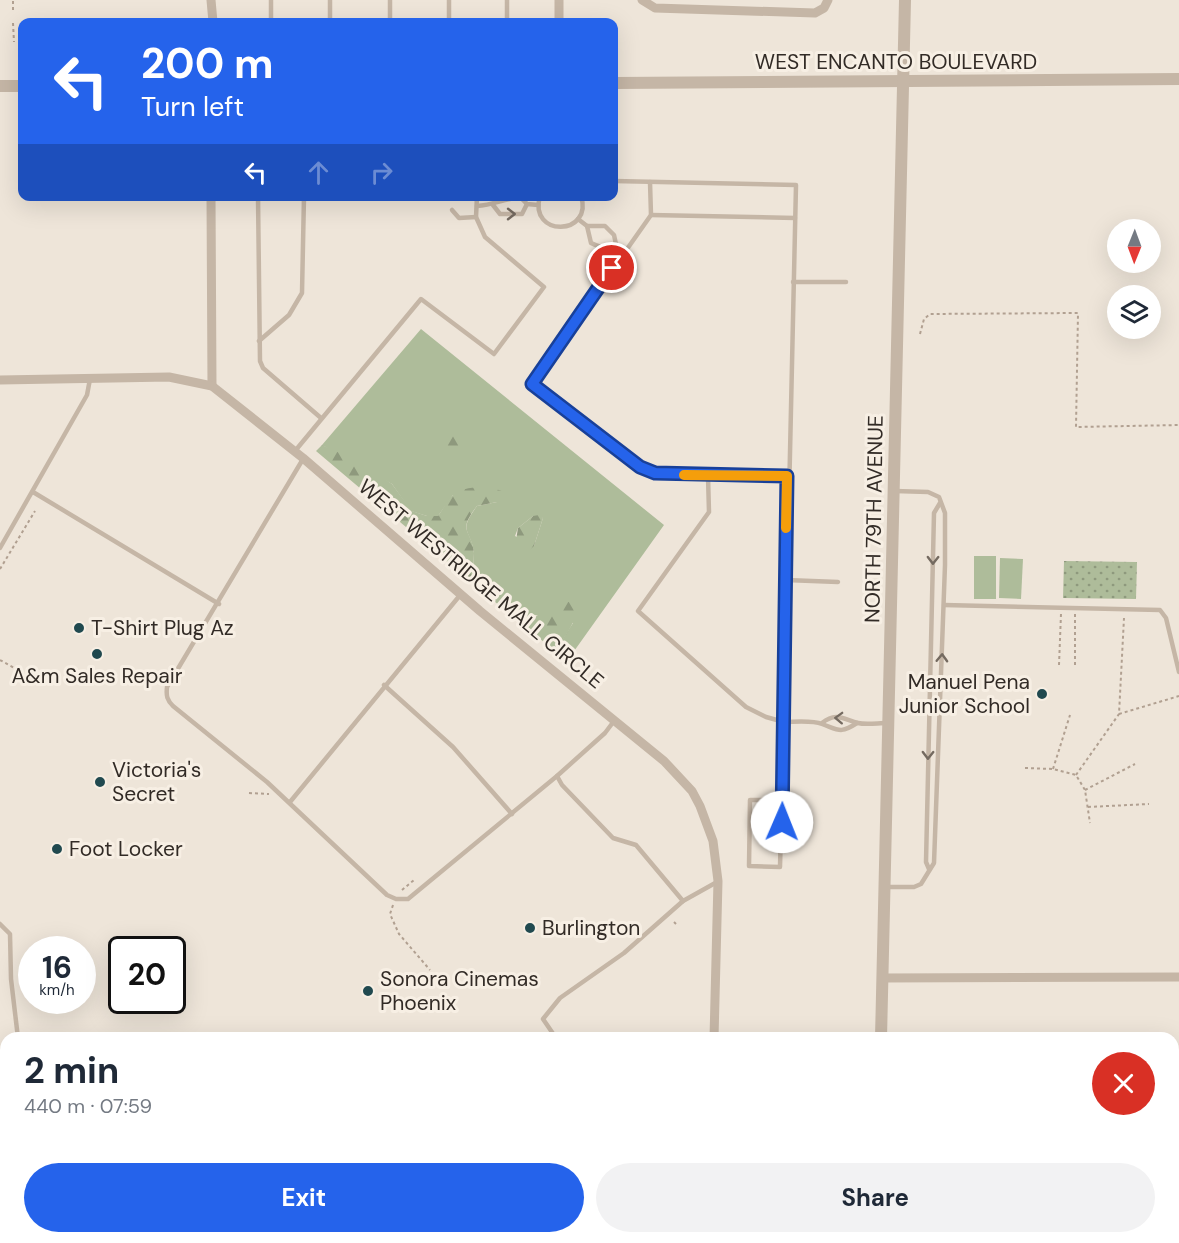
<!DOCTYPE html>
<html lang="en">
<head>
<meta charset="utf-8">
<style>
	body { margin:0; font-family:"DM Sans",sans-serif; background:#f2f2f3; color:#1f2937; height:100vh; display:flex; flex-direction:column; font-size:22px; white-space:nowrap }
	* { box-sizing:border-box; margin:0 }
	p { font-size:20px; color:#747a83 }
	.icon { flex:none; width:33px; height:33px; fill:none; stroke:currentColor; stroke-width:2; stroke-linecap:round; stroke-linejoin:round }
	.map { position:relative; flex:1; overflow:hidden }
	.side { position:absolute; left:0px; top:1032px; width:1179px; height:212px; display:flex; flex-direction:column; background:#fff; border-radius:18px 18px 0 0; box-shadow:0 6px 24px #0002 }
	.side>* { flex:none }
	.hud { position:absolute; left:18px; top:18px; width:600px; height:183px; border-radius:12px; box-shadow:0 6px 24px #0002; background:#2563eb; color:#fff; overflow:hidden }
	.needle { width:39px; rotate:181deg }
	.buttons { position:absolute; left:1107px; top:219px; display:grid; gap:12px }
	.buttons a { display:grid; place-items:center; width:54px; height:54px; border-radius:50%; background:#fff; box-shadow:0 6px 24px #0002; font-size:30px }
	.speed { position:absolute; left:18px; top:936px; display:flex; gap:12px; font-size:30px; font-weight:700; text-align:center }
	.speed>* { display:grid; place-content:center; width:78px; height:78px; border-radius:50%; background:#fff; box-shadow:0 6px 24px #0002; line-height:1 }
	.speed small { font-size:15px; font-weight:400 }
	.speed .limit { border:3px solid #111; border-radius:9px; background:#fff; color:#111 }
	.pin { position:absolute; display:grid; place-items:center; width:51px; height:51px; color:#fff; margin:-26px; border:3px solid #fff; border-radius:50%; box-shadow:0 2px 6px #0007 }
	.me { position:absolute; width:66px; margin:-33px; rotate:1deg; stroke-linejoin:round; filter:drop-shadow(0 0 4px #0008) }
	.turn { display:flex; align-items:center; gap:21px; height:126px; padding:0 24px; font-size:27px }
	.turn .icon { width:78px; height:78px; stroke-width:2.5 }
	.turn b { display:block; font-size:42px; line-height:51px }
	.lanes { display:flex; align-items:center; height:57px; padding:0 24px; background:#0003; justify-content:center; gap:30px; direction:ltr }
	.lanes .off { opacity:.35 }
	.round { display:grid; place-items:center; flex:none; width:63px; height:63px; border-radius:32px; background:#f2f2f3 }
	.overview { display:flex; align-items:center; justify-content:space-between; height:102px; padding:0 24px }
	h1 { font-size:36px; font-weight:700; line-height:45px }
	.action { display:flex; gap:12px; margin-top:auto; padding:12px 24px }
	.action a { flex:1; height:69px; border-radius:36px; background:#2563eb; color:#fff; font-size:24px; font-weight:700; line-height:69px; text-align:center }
	.action a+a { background:#f2f2f3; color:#1f2937 }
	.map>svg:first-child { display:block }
</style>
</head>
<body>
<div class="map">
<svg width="1179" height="1243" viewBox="0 0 1179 1243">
	<defs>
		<pattern id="forest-firs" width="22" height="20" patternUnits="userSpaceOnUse" patternTransform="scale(1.5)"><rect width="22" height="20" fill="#aebc9a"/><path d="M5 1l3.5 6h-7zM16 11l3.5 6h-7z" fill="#8e997d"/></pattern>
		<pattern id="park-dots" width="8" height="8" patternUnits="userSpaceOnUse" patternTransform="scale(1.5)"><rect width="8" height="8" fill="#aebc9a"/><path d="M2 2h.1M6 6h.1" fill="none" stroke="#8e997d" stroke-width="1.8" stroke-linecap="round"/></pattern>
	</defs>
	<rect width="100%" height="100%" fill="#eee5d9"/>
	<g fill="#aebc9a" fill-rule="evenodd">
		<path d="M421,329L664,525L567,661L555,651L573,623L535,615L523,625L471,582C472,573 474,562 474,553C471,529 457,533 477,506L497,502L453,495L438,516H427L411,511L392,484L322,445ZM533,516L543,518L534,546L515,536L518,528Z"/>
		<rect x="974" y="556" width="22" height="43"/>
		<polygon points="1000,558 1023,559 1021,599 999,598"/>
		<polygon points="1173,1196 1179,1197 1179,1239 1156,1239 1173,1238"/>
	</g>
	<g fill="url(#forest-firs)">
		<circle cx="454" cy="447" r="13"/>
		<path d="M322,445L360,462L392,484L412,511L427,516H438C443,509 447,501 452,496C466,484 492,486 506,493L505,498L497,502L477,506C456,533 472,529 474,553C474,562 472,573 471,582L316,451Z"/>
		<polygon points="539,515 543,518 534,546 526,553 515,547 518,528 533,516"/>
		<path d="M558,602H572L576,604C578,622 564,637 555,651L523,625Z"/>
	</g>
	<polygon fill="url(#park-dots)" points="1064,561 1137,562 1136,599 1063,598"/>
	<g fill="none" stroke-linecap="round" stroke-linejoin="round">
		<g stroke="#b1a091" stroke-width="2" stroke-dasharray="3 3" stroke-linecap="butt">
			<polyline points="13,10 13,0"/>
			<polyline points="13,23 14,42"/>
			<polyline points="920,334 924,319 930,314 1078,313 1076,427 1179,425"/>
			<polyline points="0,569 35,511"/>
			<polyline points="1075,614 1075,665"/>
			<polyline points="0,660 18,670"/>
			<polyline points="1059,665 1061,614"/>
			<polyline points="1119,714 1179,696"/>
			<polyline points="1025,768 1053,769 1076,775 1085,790 1090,823"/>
			<polyline points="1053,769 1070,715"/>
			<polyline points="1076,775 1119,714 1124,618"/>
			<polyline points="1085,790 1135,764"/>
			<polyline points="249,793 269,794"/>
			<polyline points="1088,807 1149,804"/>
			<polyline points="402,890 414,880"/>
			<polyline points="393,905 390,914 399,934 430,970"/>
			<polyline points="674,922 676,924"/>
		</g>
		<g stroke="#c5b6a6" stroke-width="4.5">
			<polyline points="271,0 271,22"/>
			<polyline points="330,0 330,22"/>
			<polyline points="390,0 390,22"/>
			<polyline points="449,0 449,22"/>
			<polyline points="507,0 507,22"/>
			<polyline points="614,181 796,185 784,722 766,717 746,707 638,611 709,512 708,476"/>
			<polyline points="650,182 651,215 532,384 640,467 655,473 787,476"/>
			<polyline points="258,196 260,361 263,368 321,418"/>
			<path d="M540,196C528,238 594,236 581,196"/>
			<polyline points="493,205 500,214 522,214 527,204"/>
			<path d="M477,206C493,205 504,199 520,197L527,204L538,205"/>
			<polyline points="452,210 459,218 476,217"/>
			<polyline points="651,215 795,218"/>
			<path d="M578,219L587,226L591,243C605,250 613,247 624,254"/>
			<polyline points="587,226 605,226 614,235 617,249"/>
			<polyline points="793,282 846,282"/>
			<polyline points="259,341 289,315 302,293 304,196"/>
			<polyline points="295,451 421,299 494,354 544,287 485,237 476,217 477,196"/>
			<path d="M303,459L167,687C166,696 167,700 173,706L267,782L387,895L396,899H408L557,776L605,733L614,721"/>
			<polyline points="33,492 219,604"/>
			<polyline points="0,548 87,395 90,379"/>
			<polyline points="786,580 838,582"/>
			<polyline points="944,605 1160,610 1166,618 1179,672"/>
			<polyline points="384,685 453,747 512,814"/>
			<path d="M822,723C836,712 843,719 858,723C866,725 878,723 887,723"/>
			<polyline points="557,776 562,785 613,838 636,845 683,901"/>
			<path d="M782,800H750L749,866L780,867L784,722C795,722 812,720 822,724C839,730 840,734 857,723"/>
			<polyline points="290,802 461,594"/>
			<polyline points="929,869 926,862 934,513 940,503"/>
			<polyline points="885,887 914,887 921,884 934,863 945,565 945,513 939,497 928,492 895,491"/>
			<polyline points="0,924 10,934 11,979 18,1038"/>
			<polyline points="556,1038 543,1019 560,998 624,953 683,901 717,882"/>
			<polyline points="382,1238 386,1243"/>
			<polyline points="95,1243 101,1238"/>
			<polyline points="462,1243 479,1243"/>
			<polyline points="557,1243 563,1238"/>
			<polyline points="764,1243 766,1238"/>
			<polyline points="828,1243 828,1238"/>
		</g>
		<g stroke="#c5b6a6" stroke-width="9">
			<polyline points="211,0 213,22"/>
			<polyline points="642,0 655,8 815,13 824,8 828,0"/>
			<polyline points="559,22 559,0"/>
			<polyline points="211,196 212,386"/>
			<polyline points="0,380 169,377 212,386 303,458 480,611 664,761 692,791 700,806 713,841 718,881 714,1038"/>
			<polyline points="883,978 1179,977"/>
			<polyline points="700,1243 702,1238"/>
		</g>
		<g stroke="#c5b6a6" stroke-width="12">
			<polyline points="614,83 1179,79"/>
			<polyline points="0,86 22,86"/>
			<polyline points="881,1038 905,0"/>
			<polyline points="876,1243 876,1238"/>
		</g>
	</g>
	<defs><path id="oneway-chevron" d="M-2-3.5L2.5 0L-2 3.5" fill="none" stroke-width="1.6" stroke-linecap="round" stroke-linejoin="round" transform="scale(1.5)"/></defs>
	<g stroke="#746a60">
		<use href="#oneway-chevron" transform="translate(511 214)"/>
		<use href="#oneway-chevron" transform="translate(933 560) rotate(91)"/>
		<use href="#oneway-chevron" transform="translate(942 658) rotate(-88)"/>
		<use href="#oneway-chevron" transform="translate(839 718) rotate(-178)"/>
		<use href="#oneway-chevron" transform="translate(928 755) rotate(91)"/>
	</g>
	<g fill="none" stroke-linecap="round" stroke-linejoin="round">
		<defs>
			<polyline id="route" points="612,268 532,384 640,467 655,473 787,476 782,822"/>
		</defs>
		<use href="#route" stroke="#184099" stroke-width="15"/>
		<use href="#route" stroke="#2563eb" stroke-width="10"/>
		<polyline stroke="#f59e0b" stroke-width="10" points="684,475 787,476 786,528"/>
	</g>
	<g fill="#20494f" stroke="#f7efe4" stroke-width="2">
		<circle cx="79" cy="628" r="6"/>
		<circle cx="97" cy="654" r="6"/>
		<circle cx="1042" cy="694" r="6"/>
		<circle cx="100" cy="782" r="6"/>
		<circle cx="57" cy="849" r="6"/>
		<circle cx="530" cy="928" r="6"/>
		<circle cx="368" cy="991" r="6"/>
	</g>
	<g text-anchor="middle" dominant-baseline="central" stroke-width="6" stroke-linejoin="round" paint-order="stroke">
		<g font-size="21" fill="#322b26" stroke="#f7efe4">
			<text x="896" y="62">WEST ENCANTO BOULEVARD</text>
			<text transform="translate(874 519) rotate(-89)">NORTH 79TH AVENUE</text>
			<text transform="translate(481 584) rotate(40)">WEST WESTRIDGE MALL CIRCLE</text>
		</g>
		<g font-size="21" fill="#322b26" stroke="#f7efe4" text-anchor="start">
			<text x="91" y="628">T-Shirt Plug Az</text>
			<text x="97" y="676" text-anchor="middle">A&amp;m Sales Repair</text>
			<text x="1030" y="682" text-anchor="end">Manuel Pena<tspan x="1030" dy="24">Junior School</tspan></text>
			<text x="112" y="770">Victoria's<tspan x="112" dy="24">Secret</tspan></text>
			<text x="69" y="849">Foot Locker</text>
			<text x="542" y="928">Burlington</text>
			<text x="380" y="979">Sonora Cinemas<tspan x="380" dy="24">Phoenix</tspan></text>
		</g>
	</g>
</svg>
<div class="buttons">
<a><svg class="needle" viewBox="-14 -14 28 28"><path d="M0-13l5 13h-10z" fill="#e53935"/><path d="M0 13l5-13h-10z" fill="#747a83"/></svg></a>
<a><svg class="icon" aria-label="layers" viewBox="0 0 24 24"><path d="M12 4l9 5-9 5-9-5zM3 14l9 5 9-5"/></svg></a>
</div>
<div class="speed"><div>16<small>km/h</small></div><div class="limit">20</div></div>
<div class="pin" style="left:612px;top:268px;background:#d93025"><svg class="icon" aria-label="arrive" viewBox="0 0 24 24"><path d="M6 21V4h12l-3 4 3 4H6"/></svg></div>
<svg class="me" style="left:782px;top:822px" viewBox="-20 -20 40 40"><circle r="19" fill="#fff"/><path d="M0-13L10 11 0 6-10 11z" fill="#2563eb"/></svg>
<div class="hud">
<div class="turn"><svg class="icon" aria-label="left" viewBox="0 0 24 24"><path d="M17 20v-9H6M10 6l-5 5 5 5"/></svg><div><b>200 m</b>Turn left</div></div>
<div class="lanes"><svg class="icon" aria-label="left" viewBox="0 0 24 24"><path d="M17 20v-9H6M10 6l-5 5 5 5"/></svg><svg class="icon off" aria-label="ahead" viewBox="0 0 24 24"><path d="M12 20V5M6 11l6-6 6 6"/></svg><svg class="icon off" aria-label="right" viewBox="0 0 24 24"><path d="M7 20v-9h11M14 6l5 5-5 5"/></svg></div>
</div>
<section class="side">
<div class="overview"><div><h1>2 min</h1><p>440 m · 07:59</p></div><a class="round" style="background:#d93025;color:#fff"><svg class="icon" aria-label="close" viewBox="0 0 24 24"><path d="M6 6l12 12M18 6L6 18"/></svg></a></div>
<div class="action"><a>Exit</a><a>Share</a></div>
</section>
</div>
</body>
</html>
